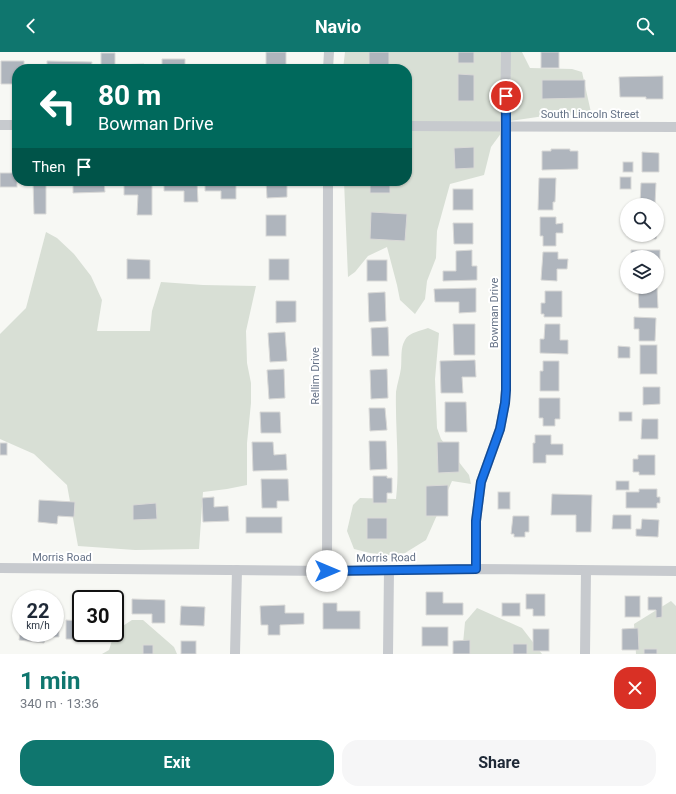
<!DOCTYPE html>
<html lang="en">
<head>
<meta charset="utf-8">
<style>
	body { margin:0; font-family:Roboto,sans-serif; background:#f6f6f7; color:#1f2937; height:100vh; display:flex; flex-direction:column; font-size:15px; white-space:nowrap }
	* { box-sizing:border-box; margin:0 }
	p { font-size:13px; color:#747a83 }
	.icon { flex:none; width:22px; height:22px; fill:none; stroke:currentColor; stroke-width:2; stroke-linecap:round; stroke-linejoin:round }
	.map { position:relative; height:602px; overflow:hidden }
	.drawer { display:flex; flex-direction:column; background:#fff; flex:1 }
	.drawer>* { flex:none }
	.guide { position:absolute; left:12px; top:12px; width:400px; height:122px; border-radius:16px; box-shadow:0 1px 3px #0004; background:#00695c; color:#fff; overflow:hidden }
	.fabs { position:absolute; left:620px; top:146px; display:grid; gap:8px }
	.fabs a { display:grid; place-items:center; width:44px; height:44px; border-radius:50%; background:#fff; box-shadow:0 1px 3px #0004; font-size:20px }
	.speed { position:absolute; left:12px; top:538px; display:flex; gap:8px; font-size:20px; font-weight:700; text-align:center }
	.speed>* { display:grid; place-content:center; width:52px; height:52px; border-radius:50%; background:#fff; box-shadow:0 1px 3px #0004; line-height:1 }
	.speed small { font-size:10px; font-weight:400 }
	.speed .limit { border:2px solid #111; border-radius:6px; background:#fff; color:#111 }
	.pin { position:absolute; display:grid; place-items:center; width:34px; height:34px; color:#fff; margin:-17px; border:2px solid #fff; border-radius:50%; box-shadow:0 1px 4px #0007 }
	.me { position:absolute; width:44px; margin:-22px; rotate:90deg; stroke-linejoin:round; filter:drop-shadow(0 0 3px #0008) }
	.turn { display:flex; align-items:center; gap:14px; height:84px; padding:0 20px; font-size:18px }
	.turn .icon { width:52px; height:52px; stroke-width:2.5 }
	.turn b { display:block; font-size:28px; line-height:34px }
	.then { display:flex; align-items:center; height:38px; padding:0 20px; background:#0003; gap:8px; font-size:15px }
	.round { display:grid; place-items:center; flex:none; width:42px; height:42px; border-radius:16px; background:#f6f6f7 }
	.summary { display:flex; align-items:center; justify-content:space-between; height:68px; padding:0 20px }
	h1 { font-size:24px; font-weight:700; line-height:30px; color:#0f766e }
	.primary-button { display:flex; gap:8px; margin-top:auto; padding:8px 20px }
	.primary-button a { flex:1; height:46px; border-radius:16px; background:#0f766e; color:#fff; font-size:16px; font-weight:700; line-height:46px; text-align:center }
	.primary-button a+a { background:#f6f6f7; color:#1f2937 }
	header { display:flex; justify-content:space-between; align-items:center; height:52px; padding:0 20px; background:#0f766e; color:#fff; font-size:18px; font-weight:700 }
	.map>svg:first-child { display:block }
</style>
</head>
<body>
<header><svg class="icon" aria-label="back" viewBox="0 0 24 24"><path d="M15 5l-7 7 7 7"/></svg>Navio<svg class="icon" aria-label="search" viewBox="0 0 24 24"><circle cx="10" cy="10" r="6"/><path d="M15 15l6 6"/></svg></header>
<div class="map">
<svg width="676" height="602" viewBox="0 0 676 602">
	<rect width="100%" height="100%" fill="#f7f8f4"/>
	<g fill="#d8dfd5">
		<polygon points="345,0 522,0 530,16 572,17 582,20 592,65 558,62 510,69 491,95 484,123 450,132 437,179 436,206 427,229 425,247 415,262 400,248 397,233 387,195 368,204 355,220 348,225 344,129 407,129 407,17 343,17"/>
		<polygon points="46,180 57,186 74,202 91,224 102,248 97,279 150,279 152,259 161,230 203,233 256,234 246,279 247,311 251,331 251,351 247,391 247,433 227,437 203,440 199,497 135,498 78,494 67,433 34,402 0,387 0,282 26,256"/>
		<path d="M428,276L439,281L435,327L437,376L441,387L469,423L471,432L452,429L426,488L405,501L389,503L370,501L354,497L347,479L353,453L360,446L396,447C400,412 395,376 396,340C397,332 400,324 401,316C402,307 400,296 405,288C409,280 421,279 428,276Z"/>
		<polygon points="671,549 676,554 676,602 636,602 634,572"/>
		<polygon points="477,556 522,576 542,602 462,602 465,570"/>
		<polygon points="132,568 143,568 174,595 177,602 102,602 109,598 115,579"/>
	</g>
	<g fill="#afb5bd" stroke="#d9d9d7">
		<rect x="266" y="0" width="20" height="16"/>
		<rect x="369" y="0" width="20" height="17"/>
		<rect x="458" y="0" width="16" height="11"/>
		<rect x="541" y="0" width="18" height="16"/>
		<polygon points="101,1 115,1 115,13 144,12 144,17 101,17"/>
		<polygon points="162,7 185,7 185,15 194,14 194,17 162,17"/>
		<polygon points="1,9 24,9 24,17 17,17 17,32 1,32"/>
		<polygon points="47,9 92,10 91,17 47,17"/>
		<polygon points="232,13 232,17 206,17 206,14"/>
		<polygon points="458,22 474,23 474,49 458,49"/>
		<polygon points="663,24 663,47 646,47 646,45 620,45 619,25"/>
		<polygon points="542,28 585,28 585,46 542,47"/>
		<polygon points="474,95 474,116 455,117 454,96"/>
		<polygon points="551,97 570,97 570,99 578,99 578,117 542,118 542,99 551,99"/>
		<polygon points="642,100 659,101 659,120 642,120"/>
		<rect x="623" y="110" width="10" height="10"/>
		<rect x="0" y="121" width="17" height="14"/>
		<rect x="620" y="125" width="11" height="12"/>
		<polygon points="539,126 556,126 555,150 553,150 553,158 538,158"/>
		<polygon points="33,129 46,129 46,162 34,162"/>
		<polygon points="73,129 104,129 105,140 73,141"/>
		<polygon points="124,129 152,129 152,163 137,163 138,143 124,143"/>
		<polygon points="164,129 197,129 198,150 184,150 184,139 164,139"/>
		<polygon points="205,129 236,129 236,147 221,147 221,139 205,139"/>
		<polygon points="266,129 287,129 287,145 267,146"/>
		<rect x="370" y="129" width="20" height="12"/>
		<polygon points="641,131 656,131 655,152 640,152"/>
		<rect x="453" y="137" width="20" height="21"/>
		<polygon points="371,160 407,162 405,189 370,187"/>
		<rect x="266" y="163" width="20" height="21"/>
		<polygon points="540,165 556,165 556,172 563,171 563,181 556,181 556,194 543,194 543,184 540,184"/>
		<polygon points="453,171 473,171 473,192 454,192"/>
		<polygon points="641,183 657,183 656,187 641,186"/>
		<polygon points="472,198 472,214 477,214 477,228 443,229 443,219 456,219 456,199"/>
		<polygon points="631,198 660,198 660,219 657,219 657,205 631,205"/>
		<polygon points="543,200 558,200 558,207 568,207 567,217 557,217 557,229 541,228"/>
		<polygon points="127,207 150,208 150,227 127,227"/>
		<rect x="269" y="207" width="20" height="21"/>
		<rect x="367" y="208" width="20" height="21"/>
		<polygon points="657,235 658,256 639,256 638,236"/>
		<polygon points="476,236 476,260 459,261 459,250 435,250 434,237"/>
		<polygon points="545,239 562,239 562,265 544,265 544,262 541,262 541,251 545,251"/>
		<polygon points="385,240 386,269 369,270 368,241"/>
		<polygon points="276,249 296,249 296,270 276,271"/>
		<polygon points="634,265 656,266 655,289 639,289 639,277 634,277"/>
		<polygon points="453,272 475,272 475,303 454,303"/>
		<polygon points="545,272 560,272 560,288 568,288 568,302 540,301 540,287 544,287"/>
		<polygon points="388,275 389,304 372,304 371,276"/>
		<polygon points="285,280 287,309 270,310 268,281"/>
		<rect x="640" y="293" width="17" height="29"/>
		<polygon points="618,294 630,295 630,306 618,306"/>
		<polygon points="475,308 476,325 462,325 463,341 441,341 440,309"/>
		<polygon points="543,309 559,309 559,339 540,339 540,319 543,319"/>
		<polygon points="284,317 285,346 269,347 267,318"/>
		<polygon points="387,317 388,346 371,347 370,318"/>
		<polygon points="643,335 660,335 660,352 643,353"/>
		<polygon points="539,346 560,346 560,367 555,367 555,374 543,374 543,366 539,366"/>
		<polygon points="445,350 466,350 467,380 445,380"/>
		<polygon points="369,356 385,356 387,378 370,379"/>
		<polygon points="260,360 280,360 281,381 261,381"/>
		<rect x="619" y="360" width="13" height="9"/>
		<polygon points="642,367 658,367 658,387 641,387"/>
		<polygon points="535,383 551,383 551,392 563,392 563,403 546,403 546,411 533,411 533,391 535,391"/>
		<polygon points="369,389 386,389 387,417 370,418"/>
		<polygon points="252,390 273,390 274,403 286,402 287,418 253,419"/>
		<polygon points="437,390 459,390 459,420 438,421"/>
		<rect x="0" y="391" width="7" height="12"/>
		<polygon points="638,403 655,403 655,423 639,423 639,420 633,420 633,407 638,407"/>
		<polygon points="373,424 387,424 387,426 392,426 392,441 387,441 387,451 373,451"/>
		<polygon points="261,427 288,427 289,449 277,449 277,456 262,456"/>
		<rect x="616" y="429" width="13" height="9"/>
		<polygon points="448,433 448,464 426,464 426,434"/>
		<polygon points="639,437 657,437 657,445 660,445 660,451 657,451 657,456 626,456 626,440 639,440"/>
		<rect x="498" y="440" width="12" height="17"/>
		<polygon points="552,442 592,443 591,480 576,480 576,463 551,463"/>
		<polygon points="214,445 214,455 228,454 229,469 203,470 202,446"/>
		<polygon points="39,448 75,450 74,465 58,464 57,472 38,470"/>
		<polygon points="156,451 157,467 133,468 133,453"/>
		<polygon points="613,463 631,463 631,477 612,477"/>
		<polygon points="513,464 529,464 529,480 525,480 525,485 514,485 514,482 511,482"/>
		<rect x="246" y="465" width="36" height="16"/>
		<rect x="367" y="466" width="20" height="21"/>
		<polygon points="642,467 659,468 658,485 636,484 636,477 641,477"/>
		<polygon points="426,540 443,540 443,551 463,551 463,563 426,563"/>
		<polygon points="526,542 545,542 545,564 533,564 533,557 526,557"/>
		<rect x="625" y="544" width="15" height="21"/>
		<polygon points="648,545 662,545 662,565 656,566 656,558 648,558"/>
		<polygon points="132,547 165,548 165,571 152,571 152,562 132,562"/>
		<polygon points="323,551 337,551 337,559 360,559 360,577 323,577"/>
		<rect x="502" y="551" width="18" height="13"/>
		<polygon points="285,553 285,561 304,561 304,572 280,573 280,583 268,583 268,573 261,573 260,554"/>
		<polygon points="181,554 205,555 204,574 180,573"/>
		<polygon points="66,568 81,569 81,581 102,581 102,588 66,587"/>
		<polygon points="55,570 59,570 59,585 48,585 48,581 55,581"/>
		<polygon points="21,574 21,581 46,581 44,591 19,588"/>
		<rect x="422" y="575" width="26" height="19"/>
		<polygon points="638,576 639,598 622,598 622,577"/>
		<rect x="533" y="577" width="16" height="22"/>
		<polygon points="470,588 470,602 453,602 453,589"/>
		<rect x="181" y="589" width="15" height="13"/>
		<rect x="513" y="592" width="14" height="10"/>
		<rect x="143" y="593" width="10" height="9"/>
		<rect x="644" y="597" width="13" height="5"/>
	</g>
	<g fill="none" stroke-linecap="round" stroke-linejoin="round">
		<g stroke="#c7cace" stroke-width="10">
			<polyline points="328,17 329,0"/>
			<polyline points="0,73 17,73"/>
			<polyline points="407,74 676,75"/>
			<polyline points="0,516 327,519 476,517 676,519"/>
			<polyline points="476,517 476,469 481,430 500,377 505,351 506,338 505,74 506,0"/>
			<polyline points="327,519 328,129"/>
			<polyline points="235,602 237,518"/>
			<polyline points="388,602 389,518"/>
			<polyline points="585,602 586,519"/>
		</g>
	</g>
	<g fill="none" stroke-linecap="round" stroke-linejoin="round">
		<defs>
			<polyline id="route" points="327,519 476,517 476,469 481,430 500,377 505,351 506,338 506,44"/>
		</defs>
		<use href="#route" stroke="#114b97" stroke-width="10"/>
		<use href="#route" stroke="#1a73e8" stroke-width="7"/>
	</g>
	<g text-anchor="middle" dominant-baseline="central" stroke-width="4" stroke-linejoin="round" paint-order="stroke">
		<g font-size="11" fill="#657287" stroke="#fff">
			<text x="590" y="62">South Lincoln Street</text>
			<text transform="translate(494 261) rotate(-90)">Bowman Drive</text>
			<text transform="translate(315 324) rotate(-90)">Rellim Drive</text>
			<text x="62" y="505">Morris Road</text>
			<text transform="translate(386 506) rotate(-1)">Morris Road</text>
		</g>
	</g>
</svg>
<div class="fabs">
<a><svg class="icon" aria-label="search" viewBox="0 0 24 24"><circle cx="10" cy="10" r="6"/><path d="M15 15l6 6"/></svg></a>
<a><svg class="icon" aria-label="layers" viewBox="0 0 24 24"><path d="M12 4l9 5-9 5-9-5zM3 14l9 5 9-5"/></svg></a>
</div>
<div class="speed"><div>22<small>km/h</small></div><div class="limit">30</div></div>
<div class="pin" style="left:506px;top:44px;background:#d93025"><svg class="icon" aria-label="arrive" viewBox="0 0 24 24"><path d="M6 21V4h12l-3 4 3 4H6"/></svg></div>
<svg class="me" style="left:327px;top:519px" viewBox="-20 -20 40 40"><circle r="19" fill="#fff"/><path d="M0-13L10 11 0 6-10 11z" fill="#1a73e8"/></svg>
<div class="guide">
<div class="turn"><svg class="icon" aria-label="left" viewBox="0 0 24 24"><path d="M17 20v-9H6M10 6l-5 5 5 5"/></svg><div><b>80 m</b>Bowman Drive</div></div>
<div class="then">Then<svg class="icon" aria-label="arrive" viewBox="0 0 24 24"><path d="M6 21V4h12l-3 4 3 4H6"/></svg></div>
</div>
</div>
<section class="drawer">
<div class="summary"><div><h1>1 min</h1><p>340 m · 13:36</p></div><a class="round" style="background:#d93025;color:#fff"><svg class="icon" aria-label="close" viewBox="0 0 24 24"><path d="M6 6l12 12M18 6L6 18"/></svg></a></div>
<div class="primary-button"><a>Exit</a><a>Share</a></div>
</section>
</body>
</html>
